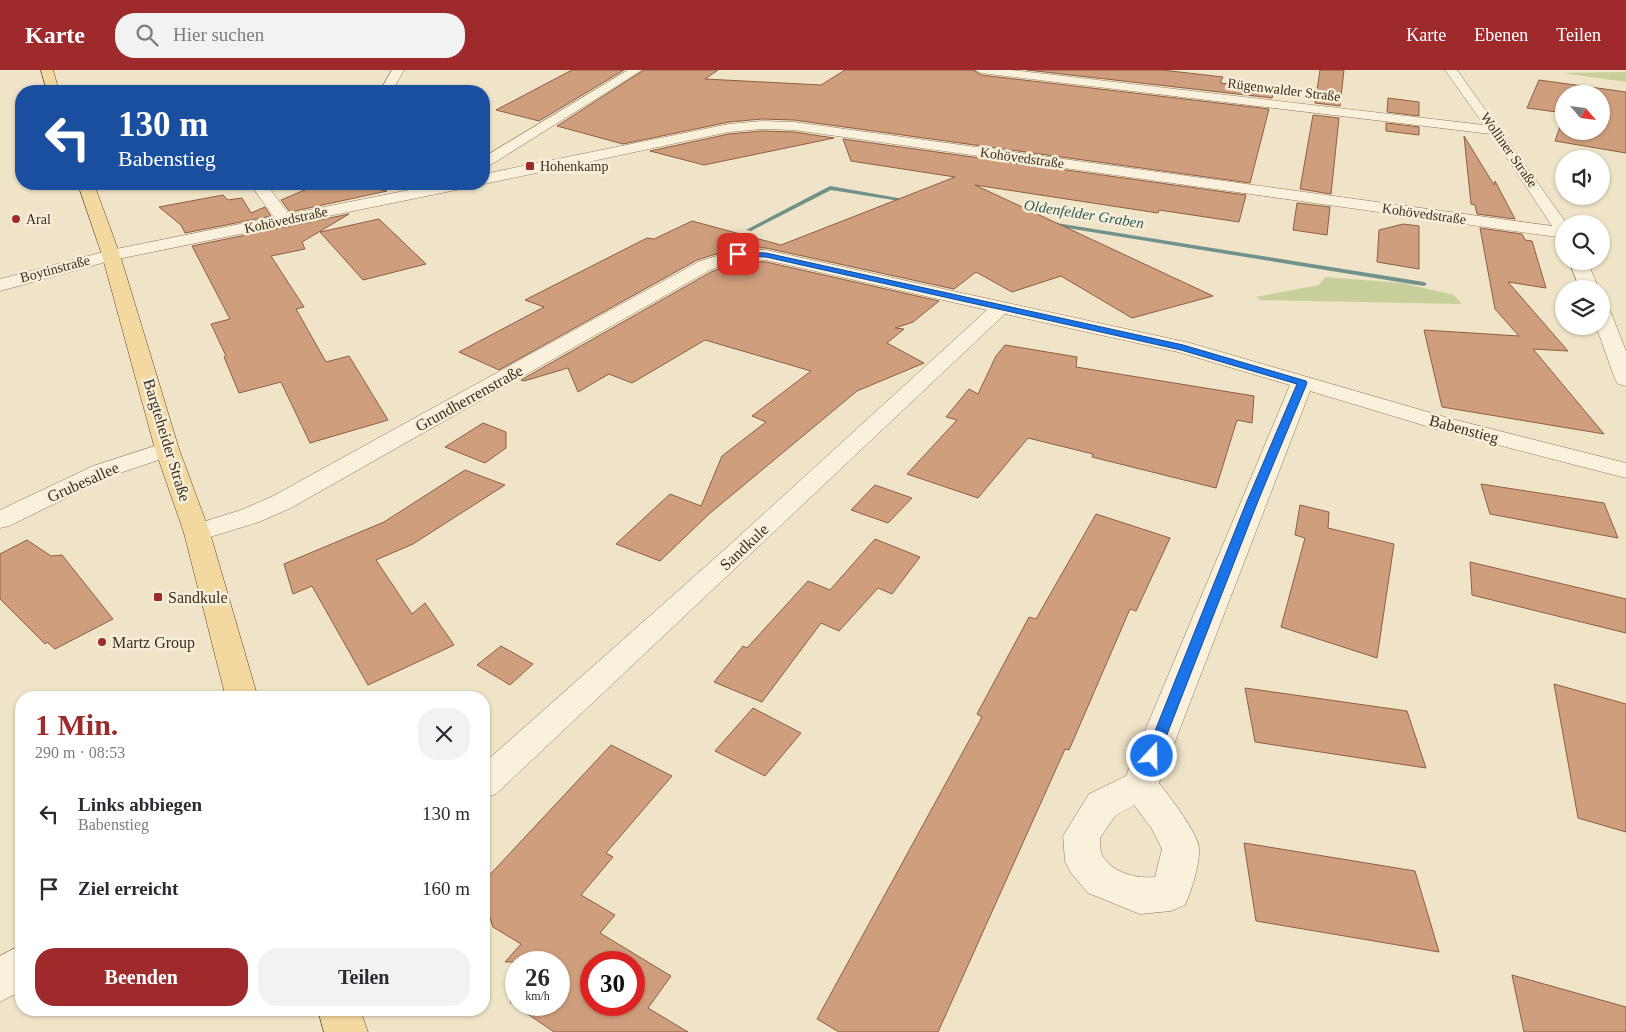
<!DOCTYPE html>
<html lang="de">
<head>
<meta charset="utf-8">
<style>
	body { margin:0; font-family:"Times New Roman",serif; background:#f2f2f3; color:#2b2b33; height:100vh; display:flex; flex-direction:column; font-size:19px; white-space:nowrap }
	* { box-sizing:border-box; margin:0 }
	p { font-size:16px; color:#7c7c81 }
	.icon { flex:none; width:28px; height:28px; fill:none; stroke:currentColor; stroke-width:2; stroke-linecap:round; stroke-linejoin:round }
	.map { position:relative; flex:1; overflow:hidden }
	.sheet { position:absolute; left:15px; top:621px; width:475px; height:325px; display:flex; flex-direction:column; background:#fff; border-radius:20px; box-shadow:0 1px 4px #0004 }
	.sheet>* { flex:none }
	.hud { position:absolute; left:15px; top:15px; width:475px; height:105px; border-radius:20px; box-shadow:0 1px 4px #0004; background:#1a4fa0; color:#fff; overflow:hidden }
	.needle { width:32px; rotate:118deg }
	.fabs { position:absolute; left:1555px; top:15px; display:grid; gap:10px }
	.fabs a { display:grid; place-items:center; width:55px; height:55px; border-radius:50%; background:#fff; box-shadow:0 1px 4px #0004; font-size:25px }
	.speed { position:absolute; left:505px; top:881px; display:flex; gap:10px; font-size:25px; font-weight:700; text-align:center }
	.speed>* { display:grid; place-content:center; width:65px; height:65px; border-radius:50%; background:#fff; box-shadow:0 1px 4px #0004; line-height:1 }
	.speed small { font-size:12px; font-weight:400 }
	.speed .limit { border:8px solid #d22; background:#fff; color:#111 }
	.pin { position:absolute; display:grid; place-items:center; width:42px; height:42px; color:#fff; margin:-21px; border-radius:10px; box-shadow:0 2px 8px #0006 }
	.me { position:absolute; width:55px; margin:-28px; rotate:21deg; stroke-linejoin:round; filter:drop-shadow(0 0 4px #0008) }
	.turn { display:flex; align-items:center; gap:18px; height:105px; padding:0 20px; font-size:22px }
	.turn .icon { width:65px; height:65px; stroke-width:2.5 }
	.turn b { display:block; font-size:35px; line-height:42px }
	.round { display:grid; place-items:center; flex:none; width:52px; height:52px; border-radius:20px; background:#f2f2f3 }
	.headline { display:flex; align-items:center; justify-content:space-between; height:85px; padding:0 20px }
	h1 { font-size:30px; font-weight:700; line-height:38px; color:#9e2a2b }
	.action { display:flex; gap:10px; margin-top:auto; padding:10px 20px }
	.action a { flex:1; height:58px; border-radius:20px; background:#9e2a2b; color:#fff; font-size:20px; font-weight:700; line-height:58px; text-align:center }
	.action a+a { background:#f2f2f3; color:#2b2b33 }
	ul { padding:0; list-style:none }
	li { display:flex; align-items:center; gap:15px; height:75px; padding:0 20px }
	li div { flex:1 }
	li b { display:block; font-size:19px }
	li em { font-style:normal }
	header { display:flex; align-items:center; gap:30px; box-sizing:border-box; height:70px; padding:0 25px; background:#9e2a2b; color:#fff }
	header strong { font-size:24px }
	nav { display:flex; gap:28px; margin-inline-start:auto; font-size:18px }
	.search { width:350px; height:45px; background:#f2f2f3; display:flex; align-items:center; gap:12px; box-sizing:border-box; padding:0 18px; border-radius:20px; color:#7c7c81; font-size:19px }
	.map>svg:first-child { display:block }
</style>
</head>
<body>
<header>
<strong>Karte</strong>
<div class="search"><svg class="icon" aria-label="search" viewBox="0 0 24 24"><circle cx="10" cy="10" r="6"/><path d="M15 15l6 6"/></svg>Hier suchen</div>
<nav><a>Karte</a><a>Ebenen</a><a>Teilen</a></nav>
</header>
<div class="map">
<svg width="1626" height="962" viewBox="0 0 1626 962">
	<rect width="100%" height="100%" fill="#f0e4c8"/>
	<g fill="#c9cf9b">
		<polygon points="1626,2 1626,12 1562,3 1625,2"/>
		<polygon points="1325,207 1402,213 1454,225 1462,234 1261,230 1256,227 1319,215"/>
	</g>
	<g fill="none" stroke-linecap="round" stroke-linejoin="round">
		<g fill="#6f938a" fill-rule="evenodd">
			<polygon points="830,116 915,131 912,133 831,120 751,161 746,160"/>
			<polygon points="1050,152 1424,212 1427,214 1424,216 1048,155 1047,154"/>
		</g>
	</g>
	<g fill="#cf9f7d" stroke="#8d5f41" fill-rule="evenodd">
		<polygon points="572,0 624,0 539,51 496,40"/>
		<polygon points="644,0 718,0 705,9 821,15 845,0 973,0 981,5 1269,39 1250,113 794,50 762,49 729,52 623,74 557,56"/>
		<polygon points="1027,0 1162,0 1223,7 1220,13 1275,18 1272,28"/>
		<polygon points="1320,0 1344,0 1340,36 1315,33"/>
		<polygon points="1539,10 1626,22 1626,83 1555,71 1564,45 1564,61 1601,61 1601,24 1564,24 1564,43 1527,38"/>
		<polygon points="1388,28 1419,32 1419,46 1387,42"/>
		<polygon points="1313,45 1339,48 1331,124 1300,119"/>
		<polygon points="1386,53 1419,57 1419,65 1386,61"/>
		<polygon points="762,61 794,62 834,68 704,95 650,81 729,64"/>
		<polygon points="1464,66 1494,115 1495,111 1515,149 1477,144 1475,135 1471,134"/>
		<polygon points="843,69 1246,125 1239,152 1159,140 1158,143 975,115 1213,226 1132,248 1061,206 1012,222 976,202 954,219 766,178 738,177 697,190 499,300 459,282 544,237 525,230 647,168 654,169 692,151 781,175 955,107 851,91"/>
		<polygon points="319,114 347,114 387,121 290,142 281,130"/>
		<polygon points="223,125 228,130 242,128 251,143 265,137 271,146 185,163 181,155 159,137"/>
		<polygon points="1297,133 1330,137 1327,165 1293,160"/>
		<polygon points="349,144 302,172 305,179 271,186 304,237 296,239 326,292 349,286 388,350 310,373 281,312 239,323 224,287 226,286 211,254 230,249 192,176"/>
		<polygon points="379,149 426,194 363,210 320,162"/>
		<polygon points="1403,154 1419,156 1419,199 1377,192 1379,160"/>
		<polygon points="1480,158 1522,164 1525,170 1532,171 1546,218 1508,212 1568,281 1533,279 1604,364 1442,337 1424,260 1519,266 1495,239"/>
		<polygon points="740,191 766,192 939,231 913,252 895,258 904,259 887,273 924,293 857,321 709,444 660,491 616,474 670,424 701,436 722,386 766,352 752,346 811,301 705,270 632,313 609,304 578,322 568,298 524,311 521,310 711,202"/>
		<polygon points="1005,275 1077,287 1076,297 1254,326 1252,353 1237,350 1216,418 1092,387 1093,384 1028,368 978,428 907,404 957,350 946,347 969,319 978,324 996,286"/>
		<polygon points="483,353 506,362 506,378 485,393 445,377"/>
		<polygon points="465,400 505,415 413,474 376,490 412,544 425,533 454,575 368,615 312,516 293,524 284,494 384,452"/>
		<polygon points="1481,414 1604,433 1618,468 1490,444"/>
		<polygon points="875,415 912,428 888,453 851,440"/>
		<polygon points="1300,435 1329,442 1328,458 1394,474 1377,588 1281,557 1305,468 1295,465"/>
		<polygon points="1096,444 1170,468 1136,541 1130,539 1069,680 1065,679 938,962 839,962 817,949 982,647 977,644 1029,547 1036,549"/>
		<polygon points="875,469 920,487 892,524 878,518 839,561 821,553 762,632 714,612 743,576 747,578 808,511 830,520"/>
		<polygon points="27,470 51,486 62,485 113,549 55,579 47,572 45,574 0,529 0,484"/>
		<polygon points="1470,492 1626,529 1626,563 1472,525"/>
		<polygon points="501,576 533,594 510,615 477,595"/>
		<polygon points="1554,614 1626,634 1626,762 1578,748"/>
		<polygon points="1245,618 1407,641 1426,698 1255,672"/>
		<polygon points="753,638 801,663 765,706 715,681"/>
		<path d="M611,675L672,706L606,783L613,787L581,825L615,845L600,863L671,906L648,938L688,962H554L510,932L516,925V935H559V892H505L521,874L493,857L484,830V811ZM591,892H634V935H591Z"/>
		<polygon points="1244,773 1415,801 1439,882 1256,851"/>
		<polygon points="1512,905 1626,937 1626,962 1524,962"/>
	</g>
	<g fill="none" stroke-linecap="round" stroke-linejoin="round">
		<defs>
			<g id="minor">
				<polygon points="392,0 404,0 392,21 380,21"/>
				<polygon points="628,0 642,0 489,96 484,97 484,87"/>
				<polygon points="975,0 1011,0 1484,55 1445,0 1457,0 1567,154 1564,154 1564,168 794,60 762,59 729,62 484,114 484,104 729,54 762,51 794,52 1552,156 1491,64 981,3"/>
				<polygon points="250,114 266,114 289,144 439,114 469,114 461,119 113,190 0,221 0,209 111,180 274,147"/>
				<path d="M738,179L766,180L1190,273L1452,349L1626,393V408L1436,359L1310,321L1159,713C1169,726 1199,764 1199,779C1200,794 1191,822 1185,835L1171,841L1140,844L1088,823L1071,803L1065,791L1063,766L1089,724L1126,706L1290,315L1178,282L1005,244L496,724L484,728V693L724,480L987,240L766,190L740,189L710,200L291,438L259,452L197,471L187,469L184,463L187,457L241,440L273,426L698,192ZM1134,735L1152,759L1162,779L1155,807C1137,809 1112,803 1102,785C1100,780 1100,773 1100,768L1115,746Z"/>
				<polygon points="1569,191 1587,191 1599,219 1580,219"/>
				<polygon points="1601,237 1608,239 1611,243 1626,281 1626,316 1618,314 1615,309 1596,256 1601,256"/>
				<polygon points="167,372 176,374 179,379 176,384 111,406 9,456 0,458 0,440 93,396"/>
				<polygon points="21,875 21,921 0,932 0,886"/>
			</g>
			<g id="major">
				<polygon points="41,0 53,0 59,21 47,21"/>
				<polygon points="78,114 94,114 120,185 179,379 210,463 258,628 226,628 184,463 155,379 102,185"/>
				<polygon points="318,940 360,940 368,962 324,962"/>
			</g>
		</defs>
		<use href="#minor" stroke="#8d765c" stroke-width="1"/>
		<use href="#major" stroke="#5b4430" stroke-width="1"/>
		<use href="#minor" fill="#faf1dc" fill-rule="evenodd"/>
		<use href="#major" fill="#f3d9a0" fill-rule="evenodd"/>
	</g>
	<polygon fill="#1a73e8" stroke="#114b97" points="738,182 766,183 1183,275 1306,311 1307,313 1258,431 1157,690 1147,690 1145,686 1247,431 1297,314 1181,280 766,187 735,186 734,184"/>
	<g fill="#9e2a2b" stroke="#f7eed8" stroke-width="2">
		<rect x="525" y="91" width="10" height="10" rx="2.5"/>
		<circle cx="16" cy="149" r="5"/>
		<rect x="153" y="522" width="10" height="10" rx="2.5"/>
		<circle cx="102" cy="572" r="5"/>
	</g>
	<g text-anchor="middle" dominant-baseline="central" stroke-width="5" stroke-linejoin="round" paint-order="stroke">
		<g font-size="14" fill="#3d2e20" stroke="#f7eed8">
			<text transform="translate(1284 20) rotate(7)">Rügenwalder Straße</text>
			<text transform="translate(1509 80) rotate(55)">Wolliner Straße</text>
			<text transform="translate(1022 88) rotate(8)">Kohövedstraße</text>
			<text transform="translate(1424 144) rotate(8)">Kohövedstraße</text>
			<text transform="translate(286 150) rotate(-12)">Kohövedstraße</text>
			<text transform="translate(55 199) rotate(-15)">Boytinstraße</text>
		</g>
		<g font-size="14" fill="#3d2e20" stroke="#f7eed8" text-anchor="start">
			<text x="540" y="96">Hohenkamp</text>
			<text x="26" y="149">Aral</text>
		</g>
		<g font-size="15" font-style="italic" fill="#2f5d5a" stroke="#f7eed8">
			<text transform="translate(1084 144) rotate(9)">Oldenfelder Graben</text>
		</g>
		<g font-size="16" fill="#3d2e20" stroke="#f7eed8">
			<text transform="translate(469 328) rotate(-29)">Grundherrenstraße</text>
			<text transform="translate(1464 359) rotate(15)">Babenstieg</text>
			<text transform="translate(167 370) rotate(73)">Bargteheider Straße</text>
			<text transform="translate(83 412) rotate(-24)">Grubesallee</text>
			<text transform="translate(744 477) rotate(-43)">Sandkule</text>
		</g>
		<g font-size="16" fill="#3d2e20" stroke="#f7eed8" text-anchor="start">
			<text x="168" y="527">Sandkule</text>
			<text x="112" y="572">Martz Group</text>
		</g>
	</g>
</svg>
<div class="fabs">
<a><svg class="needle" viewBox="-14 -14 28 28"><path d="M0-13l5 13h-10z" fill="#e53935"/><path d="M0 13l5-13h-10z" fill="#7c7c81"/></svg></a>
<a><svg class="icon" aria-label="sound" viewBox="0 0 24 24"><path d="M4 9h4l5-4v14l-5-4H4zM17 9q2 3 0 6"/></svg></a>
<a><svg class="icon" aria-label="search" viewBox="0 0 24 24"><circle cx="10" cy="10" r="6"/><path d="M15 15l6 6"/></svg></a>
<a><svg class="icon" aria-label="layers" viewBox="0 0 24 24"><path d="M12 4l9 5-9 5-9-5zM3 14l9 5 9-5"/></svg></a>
</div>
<div class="speed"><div>26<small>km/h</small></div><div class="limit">30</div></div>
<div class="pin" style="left:738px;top:184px;background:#d93025"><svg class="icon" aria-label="arrive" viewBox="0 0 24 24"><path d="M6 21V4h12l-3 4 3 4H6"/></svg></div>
<svg class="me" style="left:1152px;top:686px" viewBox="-20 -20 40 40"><circle r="17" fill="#1a73e8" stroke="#fff" stroke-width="3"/><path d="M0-11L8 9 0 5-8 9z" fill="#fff"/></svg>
<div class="hud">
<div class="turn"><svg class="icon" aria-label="left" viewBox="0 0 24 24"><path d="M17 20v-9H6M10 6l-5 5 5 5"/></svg><div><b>130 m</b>Babenstieg</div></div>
</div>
<section class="sheet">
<div class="headline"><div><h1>1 Min.</h1><p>290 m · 08:53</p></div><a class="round"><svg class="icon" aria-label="close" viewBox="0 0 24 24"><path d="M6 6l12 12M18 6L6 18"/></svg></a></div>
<ul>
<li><svg class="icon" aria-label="left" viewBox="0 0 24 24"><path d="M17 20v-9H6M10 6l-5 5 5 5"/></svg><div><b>Links abbiegen</b><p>Babenstieg</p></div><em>130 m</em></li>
<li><svg class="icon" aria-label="arrive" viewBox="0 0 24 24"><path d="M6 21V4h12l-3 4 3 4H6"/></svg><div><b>Ziel erreicht</b></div><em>160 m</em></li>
</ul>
<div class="action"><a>Beenden</a><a>Teilen</a></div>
</section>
</div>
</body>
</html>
